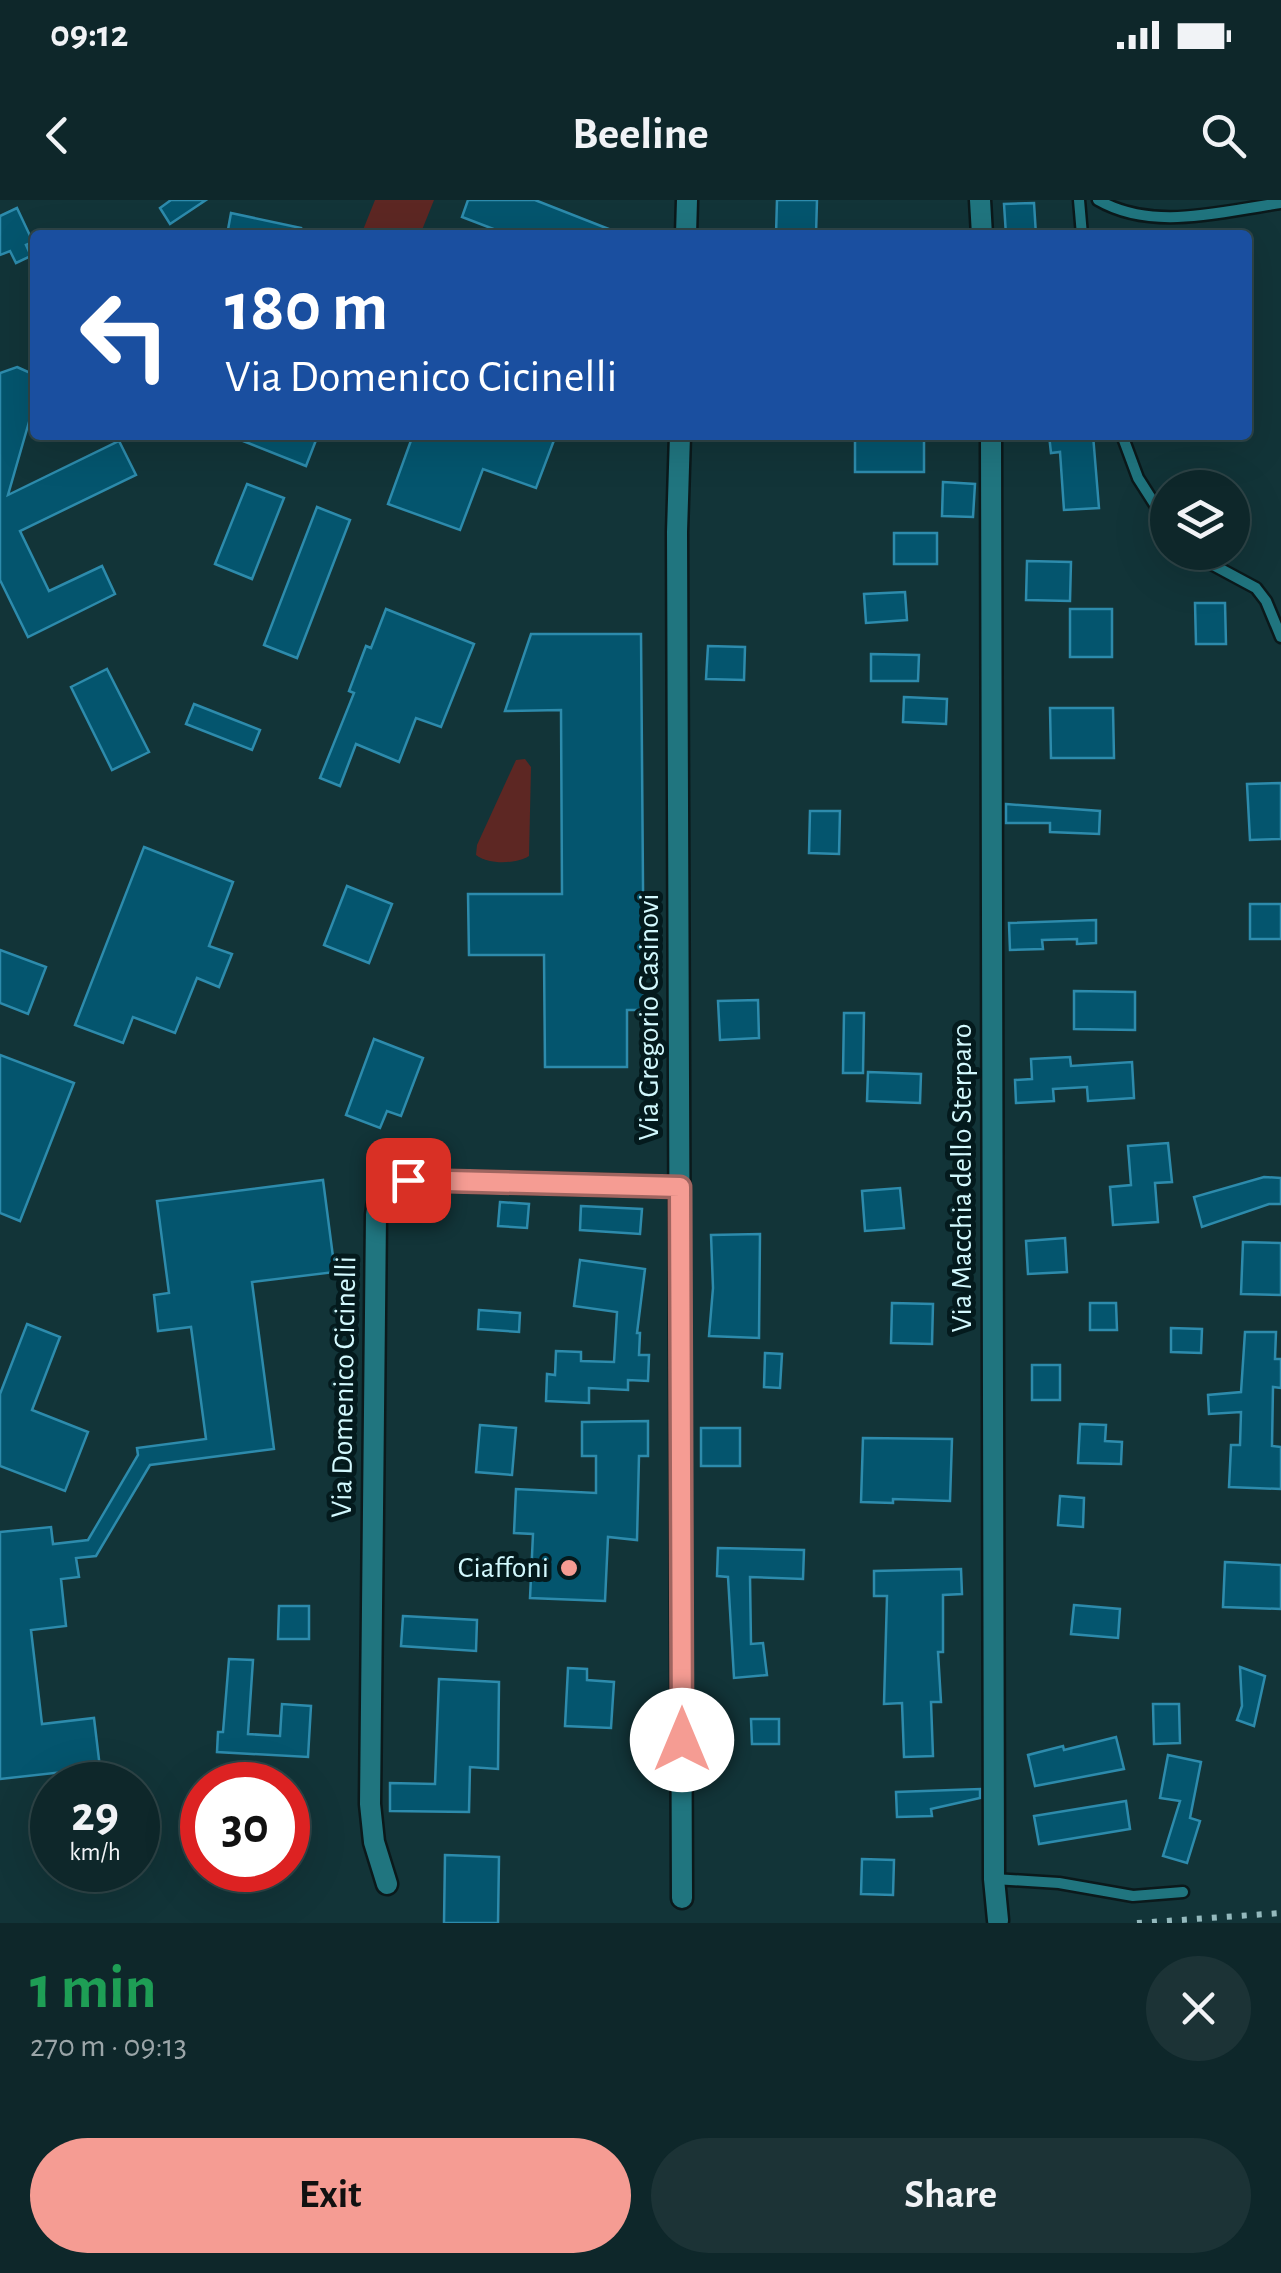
<!DOCTYPE html>
<html lang="en">
<head>
<meta charset="utf-8">
<style>
	body { margin:0; font-family:"Alegreya Sans",sans-serif; background:#1c3336; color:#f1f3f6; height:100vh; display:flex; flex-direction:column; font-size:38px; white-space:nowrap }
	* { box-sizing:border-box; margin:0 }
	p { font-size:32px; color:#9ba5a8 }
	.icon { flex:none; width:55px; height:55px; fill:none; stroke:currentColor; stroke-width:2; stroke-linecap:round; stroke-linejoin:round }
	.map { position:relative; height:1723px; overflow:hidden }
	.side { display:flex; flex-direction:column; background:#0e272a; flex:1 }
	.side>* { flex:none }
	.guide { position:absolute; left:30px; top:30px; width:1222px; height:210px; border-radius:10px; box-shadow:0 10px 40px #0002,0 0 0 2px #2e4447; background:#1a4fa0; color:#fff; overflow:hidden }
	.buttons { position:absolute; left:1150px; top:270px; display:grid; gap:20px }
	.buttons a { display:grid; place-items:center; width:100px; height:100px; border-radius:50%; background:#0e272a; box-shadow:0 10px 40px #0002,0 0 0 2px #2e4447; font-size:50px }
	.speed { position:absolute; left:30px; top:1562px; display:flex; gap:20px; font-size:50px; font-weight:700; text-align:center }
	.speed>* { display:grid; place-content:center; width:130px; height:130px; border-radius:50%; background:#0e272a; box-shadow:0 10px 40px #0002,0 0 0 2px #2e4447; line-height:1 }
	.speed small { font-size:25px; font-weight:400 }
	.speed .limit { border:15px solid #d22; background:#fff; color:#111 }
	.pin { position:absolute; display:grid; place-items:center; width:85px; height:85px; color:#fff; margin:-42px; border-radius:20px; box-shadow:0 5px 15px #0006 }
	.me { position:absolute; width:110px; margin:-55px; rotate:0deg; stroke-linejoin:round; filter:drop-shadow(0 0 8px #0008) }
	.turn { display:flex; align-items:center; gap:35px; height:210px; padding:0 30px; font-size:45px }
	.turn .icon { width:130px; height:130px; stroke-width:2.5 }
	.turn b { display:block; font-size:70px; line-height:85px }
	.round { display:grid; place-items:center; flex:none; width:105px; height:105px; border-radius:52px; background:#1c3336 }
	.head { display:flex; align-items:center; justify-content:space-between; height:170px; padding:0 30px }
	h1 { font-size:60px; font-weight:700; line-height:75px; color:#1e9e55 }
	.cta { display:flex; gap:20px; margin-top:auto; padding:20px 30px }
	.cta a { flex:1; height:115px; border-radius:60px; background:#f59c93; color:#111; font-size:40px; font-weight:700; line-height:115px; text-align:center }
	.cta a+a { background:#1c3336; color:#f1f3f6 }
	.status { display:flex; justify-content:space-between; align-items:center; height:70px; padding:0 50px; background:#0e272a; direction:ltr }
	.status svg { height:28px; fill:currentColor }
	header { display:flex; justify-content:space-between; align-items:center; height:130px; padding:0 30px; background:#0e272a; font-size:45px; font-weight:700 }
	.map>svg:first-child { display:block }
</style>
</head>
<body>
<div class="status"><b>09:12</b><svg viewBox="0 0 49 12"><path d="M0 12V9h3v3zM5 12V6h3v6zM10 12V3h3v9zM15 12V0h3v12zM26 1h20v11H26zM47 4h2v5h-2z"/></svg></div>
<header><svg class="icon" aria-label="back" viewBox="0 0 24 24"><path d="M15 5l-7 7 7 7"/></svg>Beeline<svg class="icon" aria-label="search" viewBox="0 0 24 24"><circle cx="10" cy="10" r="6"/><path d="M15 15l6 6"/></svg></header>
<div class="map">
<svg width="1281" height="1723" viewBox="0 0 1281 1723">
	<rect width="100%" height="100%" fill="#123438"/>
	<g fill="#5d2723">
		<polygon points="375,0 434,0 420,35 361,35"/>
		<path d="M525,559L531,567L529,656C516,664 489,665 476,655L477,645L516,560Z"/>
	</g>
	<g fill="#04556e" stroke="#2d8bac" stroke-width="2.5">
		<polygon points="171,0 206,0 170,24 160,8"/>
		<polygon points="468,0 535,0 624,35 509,35 462,17"/>
		<polygon points="777,0 817,0 816,35 776,35"/>
		<polygon points="1034,3 1036,35 1006,35 1004,4"/>
		<polygon points="17,8 33,42 26,45 31,56 16,63 10,51 0,55 0,16"/>
		<polygon points="231,13 301,28 300,35 227,35"/>
		<polygon points="17,167 35,175 35,213 31,215 8,295 119,241 136,275 20,331 49,391 102,366 115,394 28,437 0,380 0,173"/>
		<polygon points="228,235 318,235 306,266"/>
		<polygon points="413,235 556,235 536,288 483,269 460,330 388,304"/>
		<rect x="855" y="235" width="69" height="37"/>
		<polygon points="1049,235 1093,235 1099,308 1064,310 1060,252 1051,253"/>
		<polygon points="943,282 975,284 973,317 942,316"/>
		<polygon points="247,284 284,298 252,379 215,364"/>
		<polygon points="317,307 350,320 297,458 264,445"/>
		<rect x="894" y="333" width="43" height="31"/>
		<polygon points="1027,361 1071,362 1070,401 1026,400"/>
		<polygon points="905,392 907,420 866,423 864,394"/>
		<polygon points="1195,403 1225,403 1226,444 1196,444"/>
		<polygon points="386,409 474,444 441,527 416,518 399,562 356,544 340,586 320,578 354,493 349,491 366,446 371,448"/>
		<rect x="1070" y="409" width="42" height="48"/>
		<polygon points="531,434 641,434 644,810 627,810 627,867 545,867 544,755 469,755 468,694 562,694 561,510 505,511"/>
		<polygon points="708,446 745,447 744,480 706,479"/>
		<polygon points="871,454 919,455 918,481 871,481"/>
		<polygon points="107,469 149,552 112,570 71,487"/>
		<polygon points="904,497 947,499 946,524 903,522"/>
		<polygon points="194,504 260,530 252,550 186,524"/>
		<polygon points="1050,508 1113,508 1114,558 1051,558"/>
		<polygon points="1281,583 1281,639 1250,640 1247,584"/>
		<polygon points="1006,604 1100,611 1099,634 1050,632 1050,623 1006,623"/>
		<polygon points="810,611 840,611 839,654 809,653"/>
		<polygon points="144,647 233,682 209,746 232,754 219,787 197,778 175,833 133,817 123,843 75,825"/>
		<polygon points="347,686 392,704 369,763 324,745"/>
		<rect x="1250" y="704" width="31" height="35"/>
		<polygon points="1096,720 1096,743 1077,744 1077,739 1042,740 1043,749 1010,750 1009,723"/>
		<polygon points="0,750 46,767 28,814 0,803"/>
		<polygon points="1074,791 1135,792 1135,830 1074,829"/>
		<polygon points="758,800 759,838 720,840 718,801"/>
		<polygon points="844,813 864,813 863,873 843,873"/>
		<polygon points="374,839 423,858 401,916 387,911 380,928 346,915"/>
		<polygon points="0,855 74,883 20,1021 0,1013"/>
		<polygon points="1070,857 1071,866 1132,862 1134,898 1088,901 1087,887 1053,889 1054,901 1016,903 1015,880 1032,879 1031,859"/>
		<polygon points="868,872 921,874 920,903 867,901"/>
		<polygon points="1168,943 1172,982 1155,983 1158,1022 1113,1025 1110,987 1131,985 1128,946"/>
		<polygon points="1264,977 1281,978 1281,1004 1269,1004 1202,1027 1194,997"/>
		<polygon points="323,980 335,1072 252,1082 274,1249 150,1265 96,1356 76,1358 79,1377 61,1379 66,1426 31,1430 42,1524 94,1518 100,1568 0,1579 0,1332 51,1327 53,1344 88,1340 138,1255 137,1248 206,1239 191,1127 158,1131 154,1095 169,1093 157,1001"/>
		<polygon points="900,988 904,1028 865,1031 862,991"/>
		<polygon points="500,1002 529,1004 527,1028 498,1026"/>
		<polygon points="581,1006 642,1009 640,1034 580,1030"/>
		<polygon points="760,1034 759,1138 709,1136 713,1088 711,1035"/>
		<polygon points="1065,1038 1067,1072 1028,1074 1026,1041"/>
		<polygon points="1243,1042 1281,1043 1281,1095 1241,1094"/>
		<polygon points="580,1060 645,1069 637,1133 640,1133 639,1155 649,1155 648,1181 628,1180 628,1190 589,1188 589,1203 546,1201 547,1174 555,1175 556,1151 581,1152 581,1161 614,1162 617,1112 574,1106"/>
		<polygon points="892,1103 933,1104 932,1144 891,1143"/>
		<polygon points="1090,1103 1116,1103 1117,1130 1090,1130"/>
		<polygon points="479,1110 520,1113 519,1132 478,1129"/>
		<polygon points="27,1124 60,1137 32,1210 88,1232 65,1291 0,1266 0,1194"/>
		<polygon points="1171,1128 1202,1129 1201,1153 1171,1152"/>
		<polygon points="1245,1132 1276,1132 1275,1159 1281,1159 1281,1188 1273,1187 1272,1246 1281,1247 1281,1289 1229,1287 1231,1245 1240,1245 1241,1212 1209,1214 1208,1195 1241,1192"/>
		<polygon points="765,1153 782,1154 780,1188 764,1187"/>
		<rect x="1032" y="1165" width="28" height="35"/>
		<polygon points="648,1221 648,1256 639,1256 637,1340 608,1337 605,1401 530,1398 533,1334 514,1333 516,1289 596,1293 596,1256 582,1256 582,1222"/>
		<polygon points="1080,1224 1106,1225 1105,1241 1122,1242 1121,1264 1078,1263"/>
		<polygon points="480,1225 516,1228 512,1275 476,1272"/>
		<rect x="701" y="1228" width="39" height="38"/>
		<polygon points="863,1238 952,1239 950,1301 893,1299 893,1303 861,1302"/>
		<polygon points="1060,1296 1084,1298 1083,1327 1058,1325"/>
		<polygon points="718,1348 804,1350 803,1379 750,1377 751,1444 763,1443 767,1475 734,1478 728,1377 717,1376"/>
		<polygon points="1225,1362 1281,1365 1281,1409 1223,1407"/>
		<polygon points="961,1369 962,1394 943,1395 943,1452 938,1452 941,1502 931,1502 933,1556 904,1557 902,1503 884,1504 887,1396 874,1396 874,1371"/>
		<polygon points="1074,1405 1120,1409 1118,1438 1071,1434"/>
		<polygon points="279,1406 309,1406 309,1439 278,1439"/>
		<polygon points="403,1416 477,1420 476,1451 401,1446"/>
		<polygon points="229,1459 253,1460 248,1534 280,1536 282,1504 311,1506 308,1557 217,1552 218,1532 223,1532"/>
		<polygon points="1240,1467 1265,1476 1254,1526 1237,1520 1242,1506"/>
		<polygon points="568,1468 587,1469 587,1480 614,1482 611,1528 565,1526"/>
		<polygon points="439,1479 499,1482 498,1569 470,1567 469,1612 390,1611 390,1583 435,1584"/>
		<polygon points="1153,1504 1179,1504 1180,1543 1154,1544"/>
		<polygon points="751,1519 779,1519 779,1544 752,1544"/>
		<polygon points="1116,1537 1124,1569 1035,1586 1028,1555 1063,1546 1064,1550"/>
		<polygon points="1168,1555 1201,1562 1190,1618 1200,1621 1187,1663 1163,1656 1180,1601 1160,1598"/>
		<polygon points="980,1589 980,1598 931,1609 932,1616 897,1617 896,1592"/>
		<polygon points="1126,1601 1130,1629 1039,1644 1034,1616"/>
		<polygon points="445,1655 499,1657 498,1723 444,1723"/>
		<polygon points="862,1659 894,1660 893,1695 861,1694"/>
	</g>
	<g fill="none" stroke-linecap="round" stroke-linejoin="round">
		<defs>
			<g id="service">
				<polyline points="1079,0 1082,35"/>
				<path d="M1098,0C1153,32 1222,11 1281,3"/>
				<polyline points="1122,235 1138,278 1168,325"/>
				<polyline points="1189,352 1256,388 1266,401 1281,437"/>
				<polyline points="994,1679 1059,1683 1133,1696 1183,1692"/>
			</g>
			<g id="minor">
				<polyline points="980,0 982,35"/>
				<polyline points="686,35 687,0"/>
				<polyline points="680,235 677,332 682,1698"/>
				<polyline points="991,235 994,1679 998,1720"/>
				<path d="M387,1684L374,1642L370,1604L376,1015C378,992 385,982 408,980L680,987"/>
			</g>
		</defs>
		<use href="#service" stroke="#0b191b" stroke-width="15"/>
		<use href="#minor" stroke="#0b191b" stroke-width="25"/>
		<use href="#service" stroke="#20757f" stroke-width="10"/>
		<use href="#minor" stroke="#20757f" stroke-width="20"/>
		<polyline stroke="#94b9bd" stroke-width="6" stroke-dasharray="5 10" stroke-linecap="butt" points="1137,1723 1281,1713"/>
	</g>
	<g fill="none" stroke-linecap="round" stroke-linejoin="round">
		<defs>
			<polyline id="route" points="408,980 680,987 682,1540"/>
		</defs>
		<use href="#route" stroke="#9f6560" stroke-width="25"/>
		<use href="#route" stroke="#f59c93" stroke-width="18"/>
	</g>
	<circle fill="#f59c93" stroke="#041a1d" stroke-width="4" cx="569" cy="1368" r="10"/>
	<g text-anchor="middle" dominant-baseline="central" stroke-width="10" stroke-linejoin="round" paint-order="stroke">
		<g font-size="30" fill="#d3f9fe" stroke="#041a1d">
			<text transform="translate(649 817) rotate(-90)">Via Gregorio Casinovi</text>
			<text transform="translate(962 978) rotate(-90)">Via Macchia dello Sterparo</text>
			<text transform="translate(344 1187) rotate(-89)">Via Domenico Cicinelli</text>
		</g>
		<g font-size="30" fill="#d3f9fe" stroke="#041a1d" text-anchor="end">
			<text x="549" y="1368">Ciaffoni</text>
		</g>
	</g>
</svg>
<div class="buttons">
<a><svg class="icon" aria-label="layers" viewBox="0 0 24 24"><path d="M12 4l9 5-9 5-9-5zM3 14l9 5 9-5"/></svg></a>
</div>
<div class="speed"><div>29<small>km/h</small></div><div class="limit">30</div></div>
<div class="pin" style="left:408px;top:980px;background:#d93025"><svg class="icon" aria-label="arrive" viewBox="0 0 24 24"><path d="M6 21V4h12l-3 4 3 4H6"/></svg></div>
<svg class="me" style="left:682px;top:1540px" viewBox="-20 -20 40 40"><circle r="19" fill="#fff"/><path d="M0-13L10 11 0 6-10 11z" fill="#f59c93"/></svg>
<div class="guide">
<div class="turn"><svg class="icon" aria-label="left" viewBox="0 0 24 24"><path d="M17 20v-9H6M10 6l-5 5 5 5"/></svg><div><b>180 m</b>Via Domenico Cicinelli</div></div>
</div>
</div>
<section class="side">
<div class="head"><div><h1>1 min</h1><p>270 m · 09:13</p></div><a class="round"><svg class="icon" aria-label="close" viewBox="0 0 24 24"><path d="M6 6l12 12M18 6L6 18"/></svg></a></div>
<div class="cta"><a>Exit</a><a>Share</a></div>
</section>
</body>
</html>
